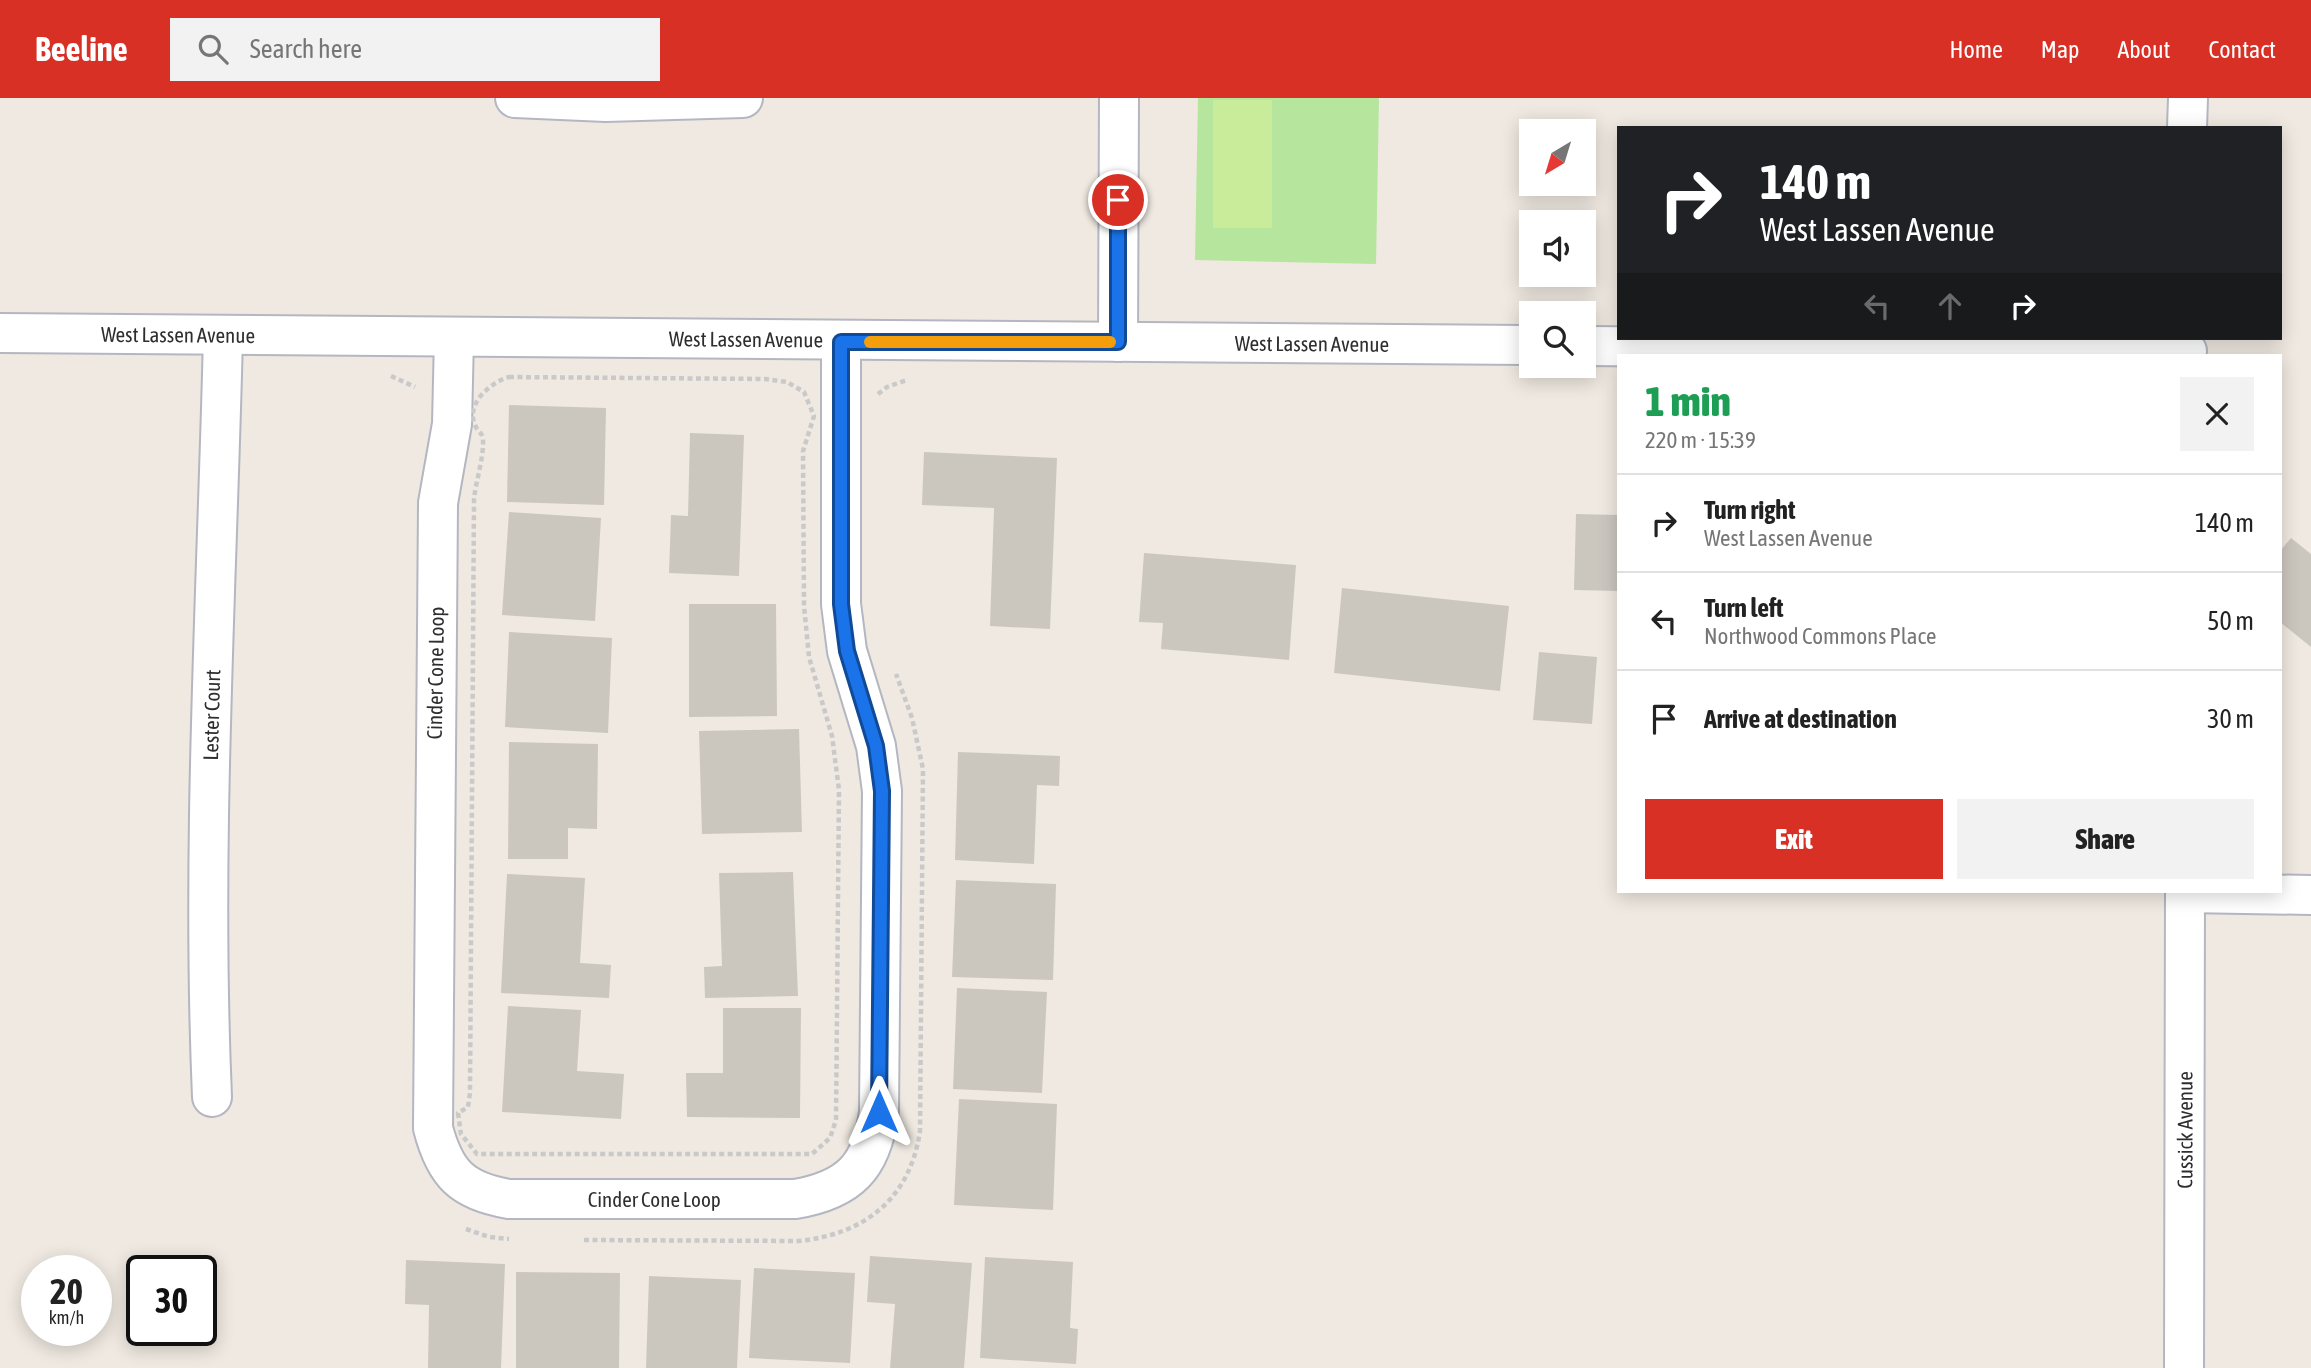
<!DOCTYPE html>
<html lang="en">
<head>
<meta charset="utf-8">
<style>
	body { margin:0; font-family:"Asap Condensed",sans-serif; background:#f2f2f2; color:#222; height:100vh; display:flex; flex-direction:column; font-size:26px; white-space:nowrap }
	* { box-sizing:border-box; margin:0 }
	p { font-size:23px; color:#767676 }
	.icon { flex:none; width:38px; height:38px; fill:none; stroke:currentColor; stroke-width:2; stroke-linecap:round; stroke-linejoin:round }
	.map { position:relative; flex:1; overflow:hidden }
	.drawer { position:absolute; left:1617px; top:256px; width:665px; height:539px; display:flex; flex-direction:column; background:#fff; border-radius:0px; box-shadow:0 4px 18px #0003 }
	.drawer>* { flex:none }
	.top-card { position:absolute; left:1617px; top:28px; width:665px; height:214px; border-radius:0px; box-shadow:0 4px 18px #0003; background:#202124; color:#fff; overflow:hidden }
	.needle { width:46px; rotate:218deg }
	.controls { position:absolute; left:1519px; top:21px; display:grid; gap:14px }
	.controls a { display:grid; place-items:center; width:77px; height:77px; border-radius:0px; background:#fff; box-shadow:0 4px 18px #0003; font-size:35px }
	.speed { position:absolute; left:21px; top:1157px; display:flex; gap:14px; font-size:35px; font-weight:700; text-align:center }
	.speed>* { display:grid; place-content:center; width:91px; height:91px; border-radius:50%; background:#fff; box-shadow:0 4px 18px #0003; line-height:1 }
	.speed small { font-size:18px; font-weight:400 }
	.speed .limit { border:4px solid #111; border-radius:10px; background:#fff; color:#111 }
	.pin { position:absolute; display:grid; place-items:center; width:60px; height:60px; color:#fff; margin:-30px; border:4px solid #fff; border-radius:50%; box-shadow:0 2px 7px #0007 }
	.me { position:absolute; width:77px; margin:-38px; rotate:0deg; stroke-linejoin:round; filter:drop-shadow(0 0 5px #0008) }
	.turn { display:flex; align-items:center; gap:24px; height:147px; padding:0 28px; font-size:32px }
	.turn .icon { width:91px; height:91px; stroke-width:2.5 }
	.turn b { display:block; font-size:49px; line-height:60px }
	.lanes { display:flex; align-items:center; height:66px; padding:0 28px; background:#0003; justify-content:center; gap:35px; direction:ltr }
	.lanes .off { opacity:.35 }
	.round { display:grid; place-items:center; flex:none; width:74px; height:74px; border-radius:0px; background:#f2f2f2 }
	.overview { display:flex; align-items:center; justify-content:space-between; height:119px; padding:0 28px }
	h1 { font-size:42px; font-weight:800; line-height:52px; color:#1e9e55 }
	.cta { display:flex; gap:14px; margin-top:auto; padding:14px 28px }
	.cta a { flex:1; height:80px; border-radius:0px; background:#d93025; color:#fff; font-size:28px; font-weight:800; line-height:80px; text-align:center }
	.cta a+a { background:#f2f2f2; color:#222 }
	ul { padding:0; list-style:none }
	li { display:flex; align-items:center; gap:21px; height:98px; padding:0 28px; border-top:2px solid #e0e0e0 }
	li div { flex:1 }
	li b { display:block; font-size:26px }
	li em { font-style:normal }
	header { display:flex; align-items:center; gap:42px; box-sizing:border-box; height:98px; padding:0 35px; background:#d93025; color:#fff }
	header strong { font-size:33px }
	nav { display:flex; gap:38px; margin-inline-start:auto; font-size:24px }
	.search { width:490px; height:63px; background:#f2f2f2; display:flex; align-items:center; gap:18px; box-sizing:border-box; padding:0 24px; border-radius:0px; color:#767676; font-size:26px }
	.map>svg:first-child { display:block }
</style>
</head>
<body>
<header>
<strong>Beeline</strong>
<div class="search"><svg class="icon" aria-label="search" viewBox="0 0 24 24"><circle cx="10" cy="10" r="6"/><path d="M15 15l6 6"/></svg>Search here</div>
<nav><a>Home</a><a>Map</a><a>About</a><a>Contact</a></nav>
</header>
<div class="map">
<svg width="2311" height="1270" viewBox="0 0 2311 1270">
	<rect width="100%" height="100%" fill="#efe9e1"/>
	<polygon fill="#b6e59e" points="1198,0 1379,0 1376,166 1195,162"/>
	<rect fill="#c9ec9a" x="1213" y="2" width="59" height="128"/>
	<g fill="#cbc7bf">
		<polygon points="509,307 606,310 604,407 507,404"/>
		<polygon points="690,335 744,337 739,478 669,475 671,417 688,418"/>
		<polygon points="924,354 1057,360 1050,531 990,528 994,410 922,407"/>
		<polygon points="509,414 601,420 595,523 502,517"/>
		<polygon points="1576,416 1619,417 1619,493 1574,492"/>
		<polygon points="2291,440 2311,456 2311,549 2280,524 2280,453"/>
		<polygon points="1144,455 1296,467 1289,562 1161,551 1163,525 1139,524"/>
		<polygon points="1342,490 1509,508 1500,593 1334,575"/>
		<polygon points="689,506 776,506 777,618 689,619"/>
		<polygon points="509,534 612,540 608,635 505,629"/>
		<polygon points="1539,554 1597,559 1592,626 1533,622"/>
		<polygon points="799,631 802,734 702,736 699,633"/>
		<polygon points="509,644 598,646 597,731 568,730 568,761 508,761"/>
		<polygon points="958,654 1060,658 1059,688 1037,687 1034,766 955,762"/>
		<polygon points="793,774 798,898 705,900 704,869 722,868 719,775"/>
		<polygon points="507,776 585,780 580,865 611,867 609,900 501,895"/>
		<polygon points="956,782 1056,786 1053,882 952,879"/>
		<polygon points="957,890 1047,894 1042,995 953,991"/>
		<polygon points="508,908 581,912 577,973 624,976 621,1021 502,1014"/>
		<polygon points="723,910 801,910 800,1020 687,1019 686,975 723,975"/>
		<polygon points="959,1001 1057,1006 1053,1112 954,1107"/>
		<polygon points="870,1158 972,1165 964,1270 890,1270 895,1206 867,1204"/>
		<polygon points="985,1159 1073,1164 1070,1230 1078,1231 1076,1266 980,1260"/>
		<polygon points="406,1162 505,1166 501,1270 428,1270 429,1207 405,1206"/>
		<polygon points="754,1170 855,1175 850,1265 749,1260"/>
		<polygon points="516,1174 620,1175 619,1270 516,1270"/>
		<polygon points="649,1178 741,1182 737,1270 646,1270"/>
	</g>
	<g fill="none" stroke-linecap="round" stroke-linejoin="round">
		<defs>
			<g id="minor">
				<polyline points="515,0 606,4 743,0"/>
				<polyline points="2187,30 2188,0"/>
				<path id="s1" d="M0,235L1531,247"/>
				<path id="s2" d="M454,239L452,326L438,405L433,1030C445,1076 462,1093 509,1101H795C849,1092 872,1069 879,1014L882,693L876,648L847,553L841,506V244"/>
				<polyline points="1118,244 1119,0"/>
				<polyline points="1584,248 2187,253"/>
				<polyline points="2185,795 2311,797"/>
				<path id="s3" d="M212,999C201,745 217,491 223,238"/>
				<path id="s4" d="M2184,1270L2185,793"/>
			</g>
		</defs>
		<use href="#minor" stroke="#b4b7c1" stroke-width="42"/>
		<g stroke="#c9c9c9" stroke-width="4.5" stroke-dasharray="5 3.5" stroke-linecap="butt">
			<polyline points="1543,210 1572,210"/>
			<polyline points="391,278 415,289"/>
			<path d="M509,279L765,281L787,284L804,294L814,318L803,353L804,508L809,559L832,638L839,692L836,1022L830,1040L812,1056H477L461,1036L458,1015L468,1009L470,995L474,401C476,382 484,360 483,341C482,334 477,333 475,327C465,306 491,284 509,279Z"/>
			<polyline points="878,296 887,289 907,282"/>
			<polyline points="466,1131 489,1139 509,1141"/>
			<path d="M584,1142L799,1143C865,1136 910,1101 920,1033L923,671L912,620L896,576"/>
		</g>
		<use href="#minor" stroke="#fff" stroke-width="38"/>
	</g>
	<g fill="none" stroke-linecap="round" stroke-linejoin="round">
		<defs>
			<polyline id="route" points="879,1014 882,693 876,648 847,553 841,506 841,244 1118,244 1118,102"/>
		</defs>
		<use href="#route" stroke="#114b97" stroke-width="18"/>
		<use href="#route" stroke="#1a73e8" stroke-width="12"/>
		<polyline stroke="#f59e0b" stroke-width="12" points="870,244 1110,244"/>
	</g>
	<g text-anchor="middle" dominant-baseline="central" stroke-width="7" stroke-linejoin="round" paint-order="stroke">
		<g font-size="21" fill="#2e2e2e" stroke="#fff">
			<text stroke="none"><textPath href="#s1" startOffset="178">West Lassen Avenue</textPath></text>
			<text stroke="none"><textPath href="#s1" startOffset="746">West Lassen Avenue</textPath></text>
			<text stroke="none"><textPath href="#s1" startOffset="1312">West Lassen Avenue</textPath></text>
			<text transform="translate(435 575) rotate(-89)">Cinder Cone Loop</text>
			<text stroke="none"><textPath href="#s3" startOffset="382">Lester Court</textPath></text>
			<text stroke="none"><textPath href="#s4" startOffset="238">Cussick Avenue</textPath></text>
			<text stroke="none"><textPath href="#s2" startOffset="1050">Cinder Cone Loop</textPath></text>
		</g>
	</g>
</svg>
<div class="controls">
<a><svg class="needle" viewBox="-14 -14 28 28"><path d="M0-13l5 13h-10z" fill="#e53935"/><path d="M0 13l5-13h-10z" fill="#767676"/></svg></a>
<a><svg class="icon" aria-label="sound" viewBox="0 0 24 24"><path d="M4 9h4l5-4v14l-5-4H4zM17 9q2 3 0 6"/></svg></a>
<a><svg class="icon" aria-label="search" viewBox="0 0 24 24"><circle cx="10" cy="10" r="6"/><path d="M15 15l6 6"/></svg></a>
</div>
<div class="speed"><div>20<small>km/h</small></div><div class="limit">30</div></div>
<div class="pin" style="left:1118px;top:102px;background:#d93025"><svg class="icon" aria-label="arrive" viewBox="0 0 24 24"><path d="M6 21V4h12l-3 4 3 4H6"/></svg></div>
<svg class="me" style="left:879px;top:1014px" viewBox="-20 -20 40 40"><path d="M0-17L14 15 0 8-14 15z" fill="#1a73e8" stroke="#fff" stroke-width="4"/></svg>
<div class="top-card">
<div class="turn"><svg class="icon" aria-label="right" viewBox="0 0 24 24"><path d="M7 20v-9h11M14 6l5 5-5 5"/></svg><div><b>140 m</b>West Lassen Avenue</div></div>
<div class="lanes"><svg class="icon off" aria-label="left" viewBox="0 0 24 24"><path d="M17 20v-9H6M10 6l-5 5 5 5"/></svg><svg class="icon off" aria-label="ahead" viewBox="0 0 24 24"><path d="M12 20V5M6 11l6-6 6 6"/></svg><svg class="icon" aria-label="right" viewBox="0 0 24 24"><path d="M7 20v-9h11M14 6l5 5-5 5"/></svg></div>
</div>
<section class="drawer">
<div class="overview"><div><h1>1 min</h1><p>220 m · 15:39</p></div><a class="round"><svg class="icon" aria-label="close" viewBox="0 0 24 24"><path d="M6 6l12 12M18 6L6 18"/></svg></a></div>
<ul>
<li><svg class="icon" aria-label="right" viewBox="0 0 24 24"><path d="M7 20v-9h11M14 6l5 5-5 5"/></svg><div><b>Turn right</b><p>West Lassen Avenue</p></div><em>140 m</em></li>
<li><svg class="icon" aria-label="left" viewBox="0 0 24 24"><path d="M17 20v-9H6M10 6l-5 5 5 5"/></svg><div><b>Turn left</b><p>Northwood Commons Place</p></div><em>50 m</em></li>
<li><svg class="icon" aria-label="arrive" viewBox="0 0 24 24"><path d="M6 21V4h12l-3 4 3 4H6"/></svg><div><b>Arrive at destination</b></div><em>30 m</em></li>
</ul>
<div class="cta"><a>Exit</a><a>Share</a></div>
</section>
</div>
</body>
</html>
